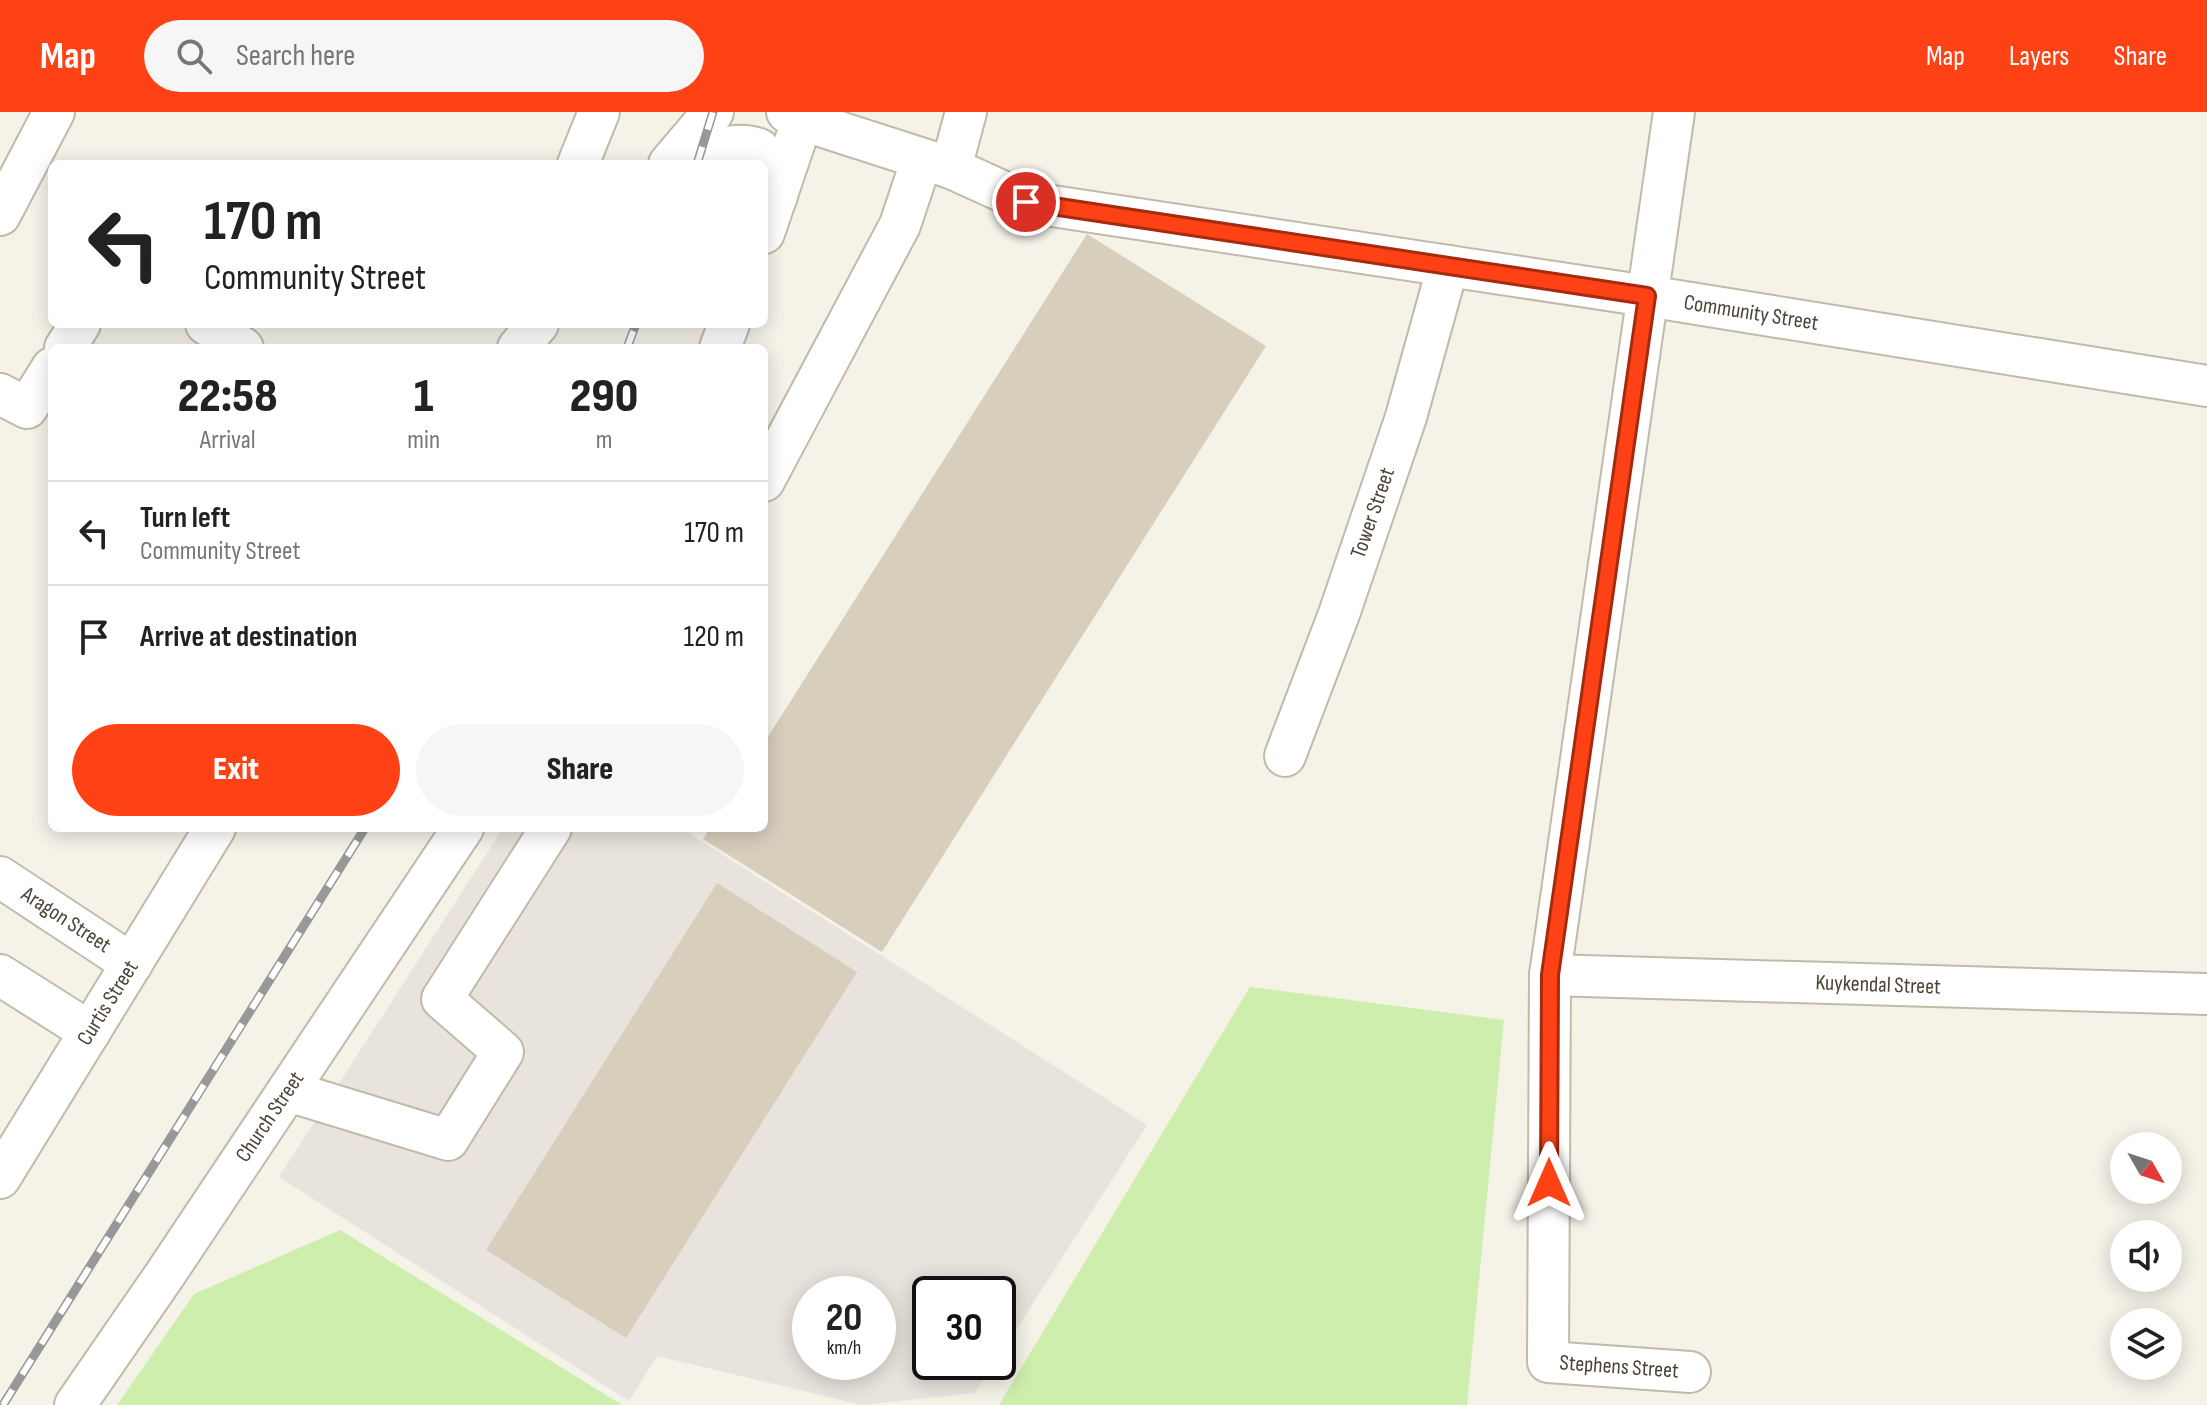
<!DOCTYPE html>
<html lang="en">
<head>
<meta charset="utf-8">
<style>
	body { margin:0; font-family:"Sofia Sans Condensed",sans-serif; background:#f6f6f6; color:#222; height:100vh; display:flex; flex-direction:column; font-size:30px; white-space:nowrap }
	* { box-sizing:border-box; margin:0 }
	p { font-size:26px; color:#767676 }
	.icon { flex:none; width:44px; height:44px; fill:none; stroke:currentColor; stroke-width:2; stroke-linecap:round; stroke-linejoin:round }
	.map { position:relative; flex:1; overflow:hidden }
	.panel { position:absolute; left:48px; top:232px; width:720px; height:488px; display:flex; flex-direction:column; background:#fff; border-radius:12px; box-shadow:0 4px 20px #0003 }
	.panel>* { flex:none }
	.guide { position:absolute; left:48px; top:48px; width:720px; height:168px; border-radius:12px; box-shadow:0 4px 20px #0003; background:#fff; color:#222; overflow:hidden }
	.needle { width:52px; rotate:129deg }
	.controls { position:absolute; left:2110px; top:1020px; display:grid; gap:16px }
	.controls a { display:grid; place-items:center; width:72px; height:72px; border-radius:50%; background:#fff; box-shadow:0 4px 20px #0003; font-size:40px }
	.speed { position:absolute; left:792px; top:1164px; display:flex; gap:16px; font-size:40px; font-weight:700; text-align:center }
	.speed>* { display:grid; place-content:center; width:104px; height:104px; border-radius:50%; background:#fff; box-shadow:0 4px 20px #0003; line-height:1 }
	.speed small { font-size:20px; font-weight:400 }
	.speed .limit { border:4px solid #111; border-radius:12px; background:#fff; color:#111 }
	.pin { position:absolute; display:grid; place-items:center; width:68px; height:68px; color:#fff; margin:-34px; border:4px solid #fff; border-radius:50%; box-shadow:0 2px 8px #0007 }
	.me { position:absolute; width:88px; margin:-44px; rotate:0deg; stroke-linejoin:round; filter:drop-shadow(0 0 6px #0008) }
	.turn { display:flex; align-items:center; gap:28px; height:168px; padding:0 24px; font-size:36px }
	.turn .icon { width:104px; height:104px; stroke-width:2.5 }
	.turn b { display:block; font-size:56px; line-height:68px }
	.eta { display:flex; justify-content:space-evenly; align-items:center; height:136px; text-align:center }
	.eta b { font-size:48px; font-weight:800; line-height:56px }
	.button { display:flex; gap:16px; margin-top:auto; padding:16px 24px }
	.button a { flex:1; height:92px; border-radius:48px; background:#ff4215; color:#fff; font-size:32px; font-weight:800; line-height:92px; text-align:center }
	.button a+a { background:#f6f6f6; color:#222 }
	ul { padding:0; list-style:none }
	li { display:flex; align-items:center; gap:24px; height:104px; padding:0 24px; border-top:2px solid #e0e0e0 }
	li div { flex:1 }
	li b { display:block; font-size:30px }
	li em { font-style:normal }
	header { display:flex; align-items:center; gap:48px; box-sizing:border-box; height:112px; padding:0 40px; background:#ff4215; color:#fff }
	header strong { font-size:38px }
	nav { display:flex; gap:44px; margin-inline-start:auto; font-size:28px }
	.search { width:560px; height:72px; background:#f6f6f6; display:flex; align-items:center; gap:20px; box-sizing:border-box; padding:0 28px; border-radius:44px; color:#767676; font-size:30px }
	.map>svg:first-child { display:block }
</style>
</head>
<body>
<header>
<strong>Map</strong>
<div class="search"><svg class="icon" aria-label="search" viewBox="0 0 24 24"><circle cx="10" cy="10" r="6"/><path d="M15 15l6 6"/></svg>Search here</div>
<nav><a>Map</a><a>Layers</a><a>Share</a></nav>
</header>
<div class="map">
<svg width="2207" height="1293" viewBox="0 0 2207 1293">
	<rect width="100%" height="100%" fill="#f5f2e8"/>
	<path fill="#e8e3dc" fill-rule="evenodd" d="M503,716H681L1147,1013L998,1246V1182H930V1250H995L975,1281L862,1293L657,1244L629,1289L279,1065ZM810,1182H878V1250H810Z"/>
	<g fill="#ceeead">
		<polygon points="1250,875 1504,908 1467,1293 999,1293"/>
		<polygon points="340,1118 622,1293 117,1293 194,1182"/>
	</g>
	<g fill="#d8cebc">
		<polygon points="1087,122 1266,234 882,840 703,727 710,716 764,716 764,631"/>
		<polygon points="717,771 857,860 626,1226 486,1138"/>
	</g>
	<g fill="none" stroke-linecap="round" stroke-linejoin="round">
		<defs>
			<g id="minor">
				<polyline points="787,0 802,8 951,56 1026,90 1647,184 2207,274"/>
				<polyline points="1674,0 1550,863 1548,1250 1690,1260"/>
				<path d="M678,42V49C706,45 731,26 759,37L777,84"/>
				<polyline points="578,52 599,0"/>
				<polyline points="669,52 713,0"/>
				<polyline points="951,56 966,0"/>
				<polyline points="0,103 54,0"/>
				<polyline points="764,121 805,0"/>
				<polyline points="206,212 243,236"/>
				<polyline points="65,236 80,212"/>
				<polyline points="518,236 538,212"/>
				<polyline points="720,236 729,212"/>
				<polyline points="0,282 27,296 52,256"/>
				<polyline points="764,369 900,113 922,47"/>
				<polyline points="1285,644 1339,502 1406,305 1448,154"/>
				<polyline points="0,765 132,852"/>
				<polyline points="0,863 90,920"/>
				<polyline points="1550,863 2207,882"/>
				<polyline points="288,979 448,1028 503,940 442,887 551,716"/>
				<polyline points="0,1066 215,716"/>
				<polyline points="75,1293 164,1164 463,716"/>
			</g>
		</defs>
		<use href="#minor" stroke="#c2baa9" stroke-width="44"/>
		<use href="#minor" stroke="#fff" stroke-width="40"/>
		<defs>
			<g id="rail">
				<polyline points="697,52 713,0"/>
				<polyline points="627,236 636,212"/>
				<polyline points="3,1293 365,716"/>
			</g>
		</defs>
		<use href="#rail" stroke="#989898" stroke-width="9"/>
		<use href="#rail" stroke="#fff" stroke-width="6" stroke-dasharray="18" stroke-linecap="butt"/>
	</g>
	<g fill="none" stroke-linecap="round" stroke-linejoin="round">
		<defs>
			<polyline id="route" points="1026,90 1647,184 1550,863 1549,1071"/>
		</defs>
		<use href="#route" stroke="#a62b0e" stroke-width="20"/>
		<use href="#route" stroke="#ff4215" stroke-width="14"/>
	</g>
	<g text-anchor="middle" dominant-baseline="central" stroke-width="8" stroke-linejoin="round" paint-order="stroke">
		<g font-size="22" fill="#4a4336" stroke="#fff">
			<text transform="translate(1751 201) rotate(9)">Community Street</text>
			<text transform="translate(1373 401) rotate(-71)">Tower Street</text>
			<text transform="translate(66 808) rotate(33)">Aragon Street</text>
			<text transform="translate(1878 873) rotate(2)">Kuykendal Street</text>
			<text transform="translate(108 891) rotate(-58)">Curtis Street</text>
			<text transform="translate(270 1005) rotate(-56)">Church Street</text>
			<text transform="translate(1619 1255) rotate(4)">Stephens Street</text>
		</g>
	</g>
</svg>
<div class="controls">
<a><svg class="needle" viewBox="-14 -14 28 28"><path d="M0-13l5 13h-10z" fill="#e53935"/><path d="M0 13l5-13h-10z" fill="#767676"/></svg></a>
<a><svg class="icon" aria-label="sound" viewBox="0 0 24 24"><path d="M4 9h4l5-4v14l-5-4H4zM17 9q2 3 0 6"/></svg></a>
<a><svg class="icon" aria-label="layers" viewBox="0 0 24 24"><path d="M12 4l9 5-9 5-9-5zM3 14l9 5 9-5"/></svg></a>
</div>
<div class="speed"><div>20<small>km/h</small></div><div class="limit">30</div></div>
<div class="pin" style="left:1026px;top:90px;background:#d93025"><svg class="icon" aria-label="arrive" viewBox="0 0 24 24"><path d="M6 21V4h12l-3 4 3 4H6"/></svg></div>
<svg class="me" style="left:1549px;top:1071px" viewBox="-20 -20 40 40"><path d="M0-17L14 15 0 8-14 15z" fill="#ff4215" stroke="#fff" stroke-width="4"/></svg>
<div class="guide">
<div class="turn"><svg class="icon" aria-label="left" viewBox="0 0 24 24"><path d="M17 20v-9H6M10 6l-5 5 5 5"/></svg><div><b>170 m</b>Community Street</div></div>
</div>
<section class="panel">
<div class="eta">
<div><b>22:58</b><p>Arrival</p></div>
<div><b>1</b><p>min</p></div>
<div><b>290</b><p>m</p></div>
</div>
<ul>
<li><svg class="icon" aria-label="left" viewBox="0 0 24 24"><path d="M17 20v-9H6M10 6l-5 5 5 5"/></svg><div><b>Turn left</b><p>Community Street</p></div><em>170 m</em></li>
<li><svg class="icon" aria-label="arrive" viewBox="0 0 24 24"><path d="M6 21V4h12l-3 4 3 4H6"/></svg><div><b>Arrive at destination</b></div><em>120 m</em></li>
</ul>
<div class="button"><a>Exit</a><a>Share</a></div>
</section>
</div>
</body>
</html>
